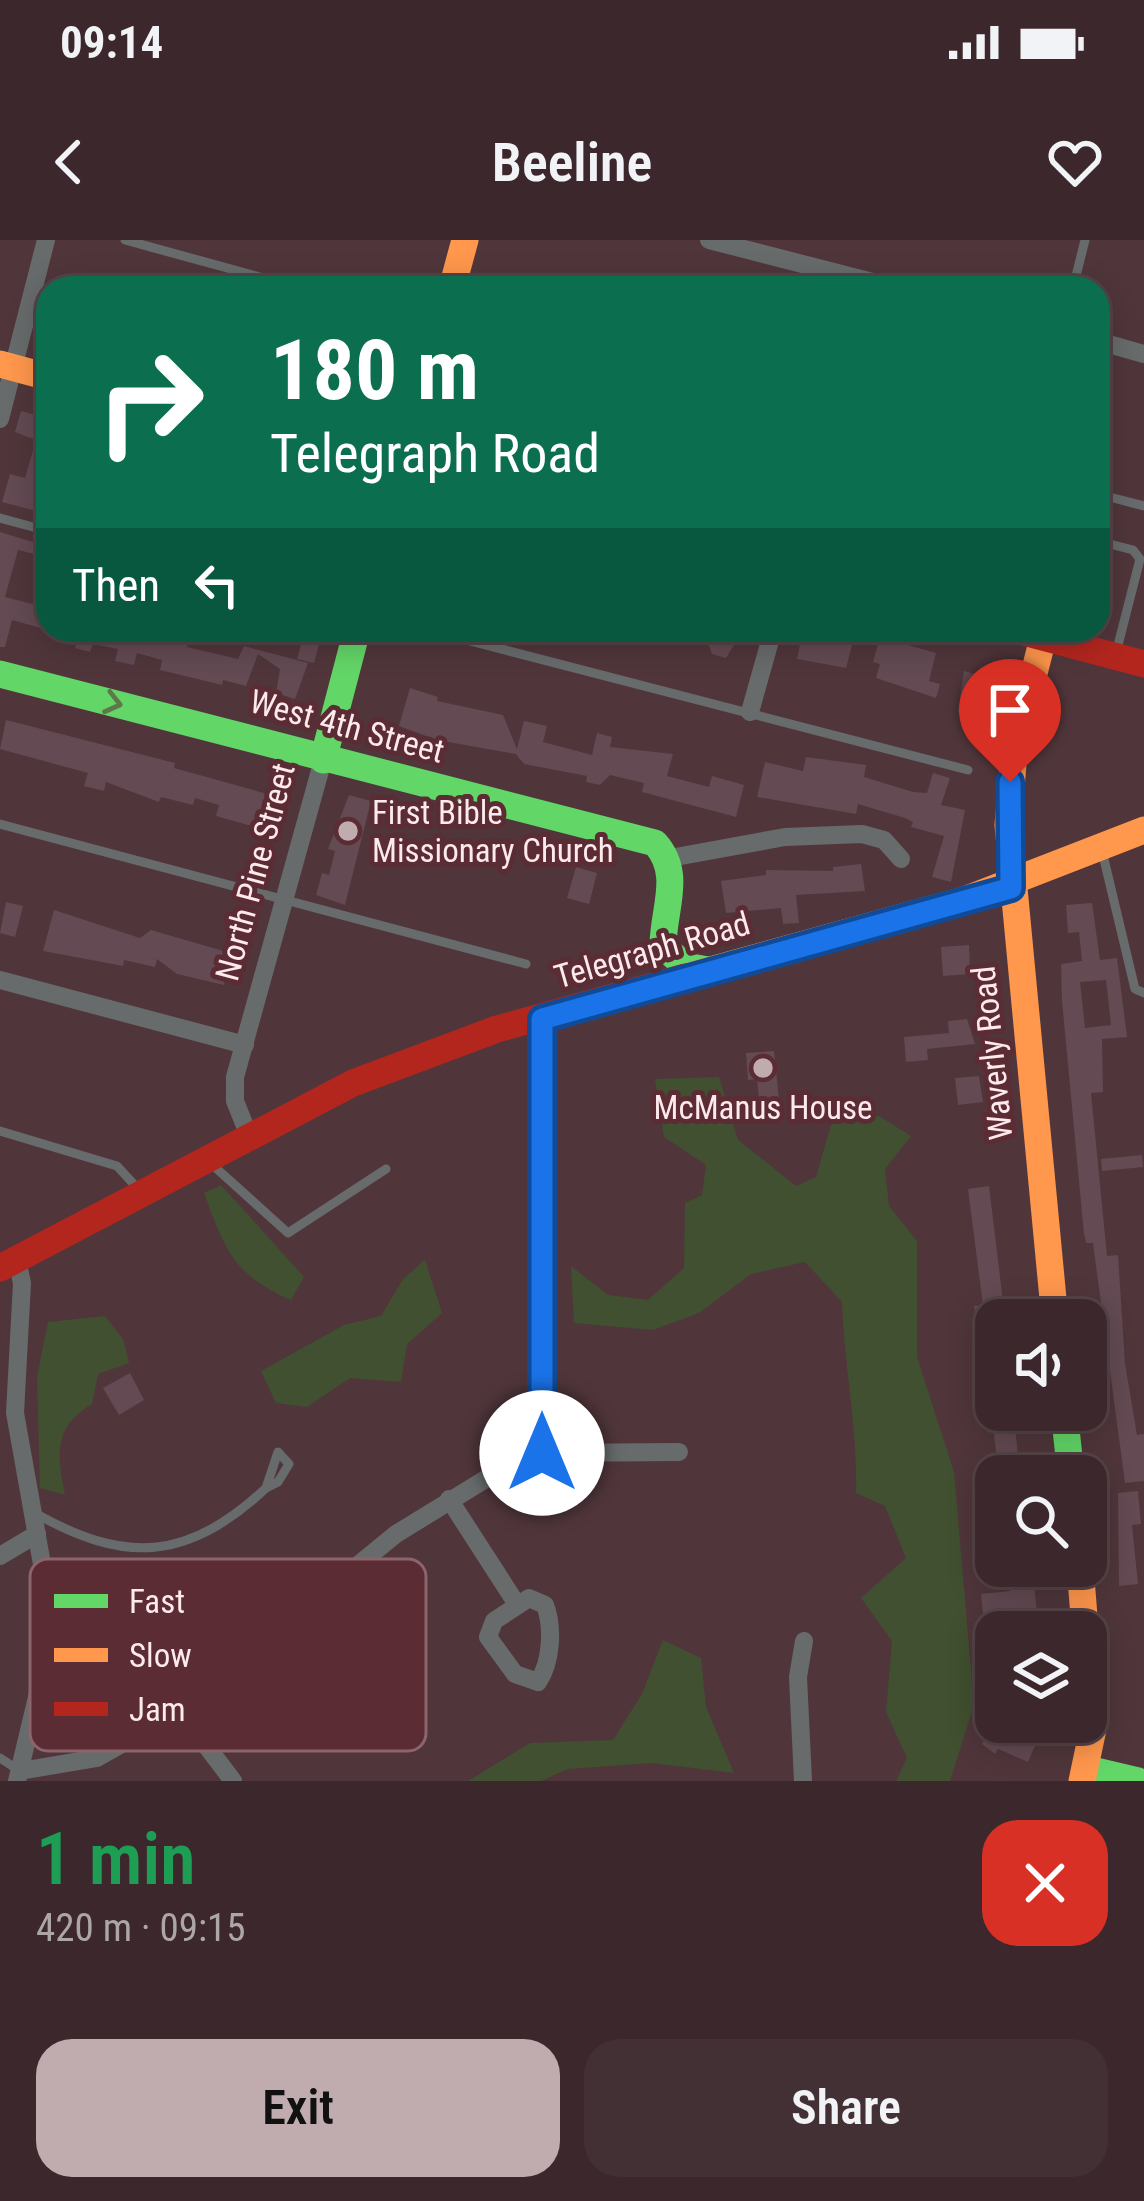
<!DOCTYPE html>
<html lang="en">
<head>
<meta charset="utf-8">
<style>
	body { margin:0; font-family:"Roboto Condensed",sans-serif; background:#433034; color:#f1f3f6; height:100vh; display:flex; flex-direction:column; font-size:45px; white-space:nowrap }
	* { box-sizing:border-box; margin:0 }
	p { font-size:39px; color:#aca6a9 }
	.icon { flex:none; width:66px; height:66px; fill:none; stroke:currentColor; stroke-width:2; stroke-linecap:round; stroke-linejoin:round }
	.map { position:relative; height:1541px; overflow:hidden }
	.side { display:flex; flex-direction:column; background:#3c282c; flex:1 }
	.side>* { flex:none }
	.banner { position:absolute; left:36px; top:36px; width:1074px; height:366px; border-radius:36px; box-shadow:0 6px 30px #0003,0 0 0 3px #554448; background:#0b6e4f; color:#fff; overflow:hidden }
	.controls { position:absolute; left:975px; top:1059px; display:grid; gap:24px }
	.controls a { display:grid; place-items:center; width:132px; height:132px; border-radius:24px; background:#3c282c; box-shadow:0 6px 30px #0003,0 0 0 3px #554448; font-size:60px }
	.pin { position:absolute; display:grid; place-items:center; width:102px; height:102px; color:#fff; margin:-123px -51px; border-radius:50% 50% 50% 0; rotate:-45deg; box-shadow:0 0 12px #0007 }
	.pin .icon { rotate:45deg }
	.me { position:absolute; width:132px; margin:-66px; rotate:0deg; stroke-linejoin:round; filter:drop-shadow(0 0 9px #0008) }
	.turn { display:flex; align-items:center; gap:42px; height:252px; padding:0 36px; font-size:54px }
	.turn .icon { width:156px; height:156px; stroke-width:2.5 }
	.turn b { display:block; font-size:84px; line-height:102px }
	.then { display:flex; align-items:center; height:114px; padding:0 36px; background:#0003; gap:24px; font-size:45px }
	.round { display:grid; place-items:center; flex:none; width:126px; height:126px; border-radius:36px; background:#433034 }
	.headline { display:flex; align-items:center; justify-content:space-between; height:204px; padding:0 36px }
	h1 { font-size:72px; font-weight:600; line-height:90px; color:#1e9e55 }
	.action { display:flex; gap:24px; margin-top:auto; padding:24px 36px }
	.action a { flex:1; height:138px; border-radius:36px; background:#c0abae; color:#111; font-size:48px; font-weight:600; line-height:138px; text-align:center }
	.action a+a { background:#433034; color:#f1f3f6 }
	.status { display:flex; justify-content:space-between; align-items:center; height:84px; padding:0 60px; background:#3c282c; direction:ltr }
	.status svg { height:33px; fill:currentColor }
	header { display:flex; justify-content:space-between; align-items:center; height:156px; padding:0 36px; background:#3c282c; font-size:54px; font-weight:600 }
	.map>svg:first-child { display:block }
</style>
</head>
<body>
<div class="status"><b>09:14</b><svg viewBox="0 0 49 12"><path d="M0 12V9h3v3zM5 12V6h3v6zM10 12V3h3v9zM15 12V0h3v12zM26 1h20v11H26zM47 4h2v5h-2z"/></svg></div>
<header><svg class="icon" aria-label="back" viewBox="0 0 24 24"><path d="M15 5l-7 7 7 7"/></svg>Beeline<svg class="icon" aria-label="heart" viewBox="0 0 24 24"><path d="M12 20l-8-8c-3-5 5-10 8-4 3-6 11-1 8 4z"/></svg></header>
<div class="map">
<svg width="1144" height="1541" viewBox="0 0 1144 1541">
	<rect width="100%" height="100%" fill="#50363b"/>
	<g fill="#415030">
		<path d="M719,837L738,900L796,946L816,937L833,878L879,876L911,896L885,929L889,966L917,1001V1117L954,1232L974,1465L950,1541H896L907,1518L886,1472L892,1401L861,1358L906,1318L885,1266L856,1253C858,1189 844,1126 842,1062L805,1022L751,1034L699,1073L653,1090L574,1083L571,1026L608,1055L648,1060L684,1028L685,963L702,955L706,925L664,897L655,839Z"/>
		<path d="M221,945L304,1037L291,1060C233,1034 225,1010 204,953Z"/>
		<polygon points="425,1020 442,1073 407,1104 401,1142 350,1138 307,1167 276,1163 261,1131 344,1085 381,1076 403,1039"/>
		<path d="M105,1076L123,1099L129,1123L98,1134L92,1164C53,1187 57,1214 65,1255L40,1248L37,1137L48,1082Z"/>
		<polygon points="663,1400 701,1418 706,1467 734,1533 652,1523 568,1529 541,1541 468,1541 530,1503 613,1500 642,1454"/>
	</g>
	<g fill="#634a53" fill-rule="evenodd">
		<polygon points="21,171 43,177 48,173 48,243 40,272 2,262 10,234 25,238 36,200 15,192"/>
		<polygon points="0,292 46,306 43,316 18,310 5,357 36,365 44,337 48,338 48,390 12,380 5,407 0,407"/>
		<polygon points="80,390 142,390 140,398 166,403 174,390 190,394 187,407 238,419 244,406 308,423 295,459 276,453 280,429 258,414 246,446 223,440 222,445 160,430 162,420 137,413 134,425 115,421 118,409 93,404 90,412 75,408"/>
		<polygon points="305,390 323,390 314,423 297,419"/>
		<polygon points="703,390 743,390 726,418 712,414"/>
		<polygon points="803,390 856,390 846,428 797,419"/>
		<polygon points="880,397 936,413 929,441 940,444 936,458 876,438 880,424 873,422"/>
		<polygon points="964,431 989,438 983,488 966,484 969,474 958,472"/>
		<polygon points="410,448 438,457 437,461 503,475 517,509 524,481 547,486 543,502 592,515 597,493 612,497 610,507 673,514 667,536 709,547 712,536 744,545 736,577 642,552 644,543 610,535 600,545 586,542 587,536 524,524 516,514 437,500 399,486"/>
		<polygon points="6,480 175,523 174,528 278,557 276,579 269,591 216,576 219,565 195,558 193,565 161,557 159,562 106,542 104,551 84,546 88,533 0,509"/>
		<polygon points="806,517 866,525 864,537 913,552 927,553 933,533 950,538 941,565 965,570 951,642 932,637 944,596 911,587 913,582 905,578 858,564 856,574 757,557 765,522 803,531"/>
		<polygon points="349,555 371,561 345,665 316,655 322,633 329,635 335,611 328,609"/>
		<polygon points="861,624 865,651 796,655 799,683 783,684 781,668 726,673 721,641 766,635 766,630 833,631 833,627"/>
		<polygon points="576,627 597,633 589,664 567,658"/>
		<polygon points="6,662 23,666 15,697 0,693"/>
		<path d="M1092,663L1100,720L1117,718L1127,797L1102,799L1103,852L1091,853L1107,1016L1118,1015L1125,1124L1137,1195L1144,1194V1241L1125,1243L1093,1003H1086L1084,994L1062,761L1061,724L1082,721L1079,692L1068,693L1066,665ZM1106,740L1111,785L1085,788L1080,742Z"/>
		<polygon points="54,670 140,698 151,690 227,712 224,745 177,734 157,719 155,727 124,720 123,726 43,711"/>
		<polygon points="969,705 970,734 943,736 941,707"/>
		<polygon points="967,779 975,804 927,809 928,820 906,822 904,797 949,793 948,781"/>
		<polygon points="774,811 779,859 759,860 757,839 748,840 746,813"/>
		<polygon points="979,836 983,862 958,865 955,838"/>
		<polygon points="1142,915 1143,927 1102,931 1101,919"/>
		<polygon points="989,946 1005,1078 996,1080 996,1143 987,1143 974,1066 983,1065 968,949"/>
		<polygon points="130,1133 144,1160 119,1175 103,1148"/>
		<polygon points="1014,1176 1020,1236 999,1236 992,1178"/>
		<polygon points="1138,1251 1141,1284 1132,1285 1138,1344 1119,1346 1118,1253"/>
		<polygon points="1032,1326 1039,1392 996,1392 996,1432 982,1434 979,1393 990,1392 985,1392 981,1354 1010,1351 1007,1329"/>
		<polygon points="993,1482 1011,1482 1039,1496 1028,1522 998,1509 995,1514 982,1504"/>
	</g>
	<g fill="none" stroke-linecap="round" stroke-linejoin="round">
		<g stroke="#686b6c" stroke-width="9">
			<polyline points="125,0 300,48"/>
			<polyline points="1073,48 1085,0"/>
			<polyline points="1098,254 1144,266"/>
			<polyline points="0,278 48,291"/>
			<polyline points="1098,301 1133,310 1140,319 1116,413"/>
			<polyline points="428,390 968,530"/>
			<polyline points="0,584 526,724"/>
			<polyline points="1103,615 1135,749 1144,753"/>
			<polyline points="0,891 117,926 140,951"/>
			<polyline points="207,920 288,993 386,929"/>
			<polygon points="278,1212 289,1224 278,1242 266,1248"/>
			<path d="M33,1272C124,1324 188,1322 266,1248"/>
			<polyline points="0,1518 20,1531"/>
		</g>
		<g stroke="#686b6c" stroke-width="18">
			<polyline points="709,0 896,48"/>
			<polyline points="1098,101 1144,114"/>
			<polyline points="0,179 46,0"/>
			<polyline points="750,472 773,390"/>
			<polyline points="670,618 785,597 862,594 884,600 901,619"/>
			<polyline points="0,740 245,805"/>
			<polyline points="247,891 235,861 235,837 323,520"/>
			<polyline points="17,1020 22,1043 15,1173 45,1341 47,1415 17,1541"/>
			<polyline points="542,1213 542,779"/>
			<polyline points="449,1259 516,1363"/>
			<polyline points="0,1316 37,1294"/>
			<path d="M529,1358L545,1365C553,1386 552,1422 538,1442L515,1434L488,1397L494,1381Z"/>
			<polyline points="180,1471 233,1541"/>
			<polyline points="20,1531 97,1518 180,1471 396,1294 520,1218 542,1213 679,1212"/>
			<polyline points="803,1541 798,1437 804,1401"/>
		</g>
		<g stroke="#63d668" stroke-width="27">
			<path d="M0,434L655,603C683,634 663,669 663,706L685,726L708,730"/>
			<polyline points="323,520 357,390"/>
			<polyline points="1064,1170 1071,1236"/>
			<polyline points="1087,1529 1138,1541"/>
		</g>
		<g stroke="#ff974d" stroke-width="27">
			<polyline points="452,48 465,0"/>
			<polyline points="0,124 48,137"/>
			<polyline points="1043,398 1014,512 1008,585 1055,1080"/>
			<polyline points="685,737 964,660 1144,590"/>
			<polyline points="1080,1326 1093,1489 1082,1541"/>
		</g>
		<g stroke="#b3261e" stroke-width="27">
			<polyline points="1016,390 1144,424"/>
			<polyline points="0,1028 353,843 497,789 685,737"/>
		</g>
	</g>
	<defs><path id="oneway-chevron" d="M-2-3.5L2.5 0L-2 3.5" fill="none" stroke-width="1.6" stroke-linecap="round" stroke-linejoin="round" transform="scale(3)"/></defs>
	<use stroke="#5f784b" href="#oneway-chevron" transform="translate(113 463) rotate(14)"/>
	<g fill="none" stroke-linecap="round" stroke-linejoin="round">
		<defs>
			<polyline id="route" points="542,1213 542,779 1011,648 1010,542"/>
		</defs>
		<use href="#route" stroke="#114b97" stroke-width="30"/>
		<use href="#route" stroke="#1a73e8" stroke-width="21"/>
	</g>
	<g fill="#c0abae" stroke="#5b2c33" stroke-width="4.5">
		<circle cx="348" cy="591" r="12"/>
		<circle cx="763" cy="828" r="12"/>
	</g>
	<g text-anchor="middle" dominant-baseline="central" stroke-width="10" stroke-linejoin="round" paint-order="stroke">
		<g font-size="33" fill="#fdeaec" stroke="#5b2c33">
			<text transform="translate(347 486) rotate(15)">West 4th Street</text>
			<text transform="translate(255 632) rotate(-75)">North Pine Street</text>
			<text transform="translate(652 710) rotate(-16)">Telegraph Road</text>
			<text transform="translate(992 813) rotate(-96)">Waverly Road</text>
		</g>
		<g font-size="33" fill="#fdeaec" stroke="#5b2c33" text-anchor="start">
			<text x="372" y="572">First Bible<tspan x="372" dy="38">Missionary Church</tspan></text>
			<text x="763" y="867" text-anchor="middle">McManus House</text>
		</g>
	</g>
	<rect x="30" y="1319" width="396" height="192" rx="18" fill="#5b2c33" stroke="#8c656a" stroke-width="3"/>
	<rect x="54" y="1354" width="54" height="14" fill="#63d668"/>
	<rect x="54" y="1408" width="54" height="14" fill="#ff974d"/>
	<rect x="54" y="1462" width="54" height="14" fill="#b3261e"/>
	<g font-size="33" fill="#fdeaec">
		<text x="129" y="1373">Fast</text>
		<text x="129" y="1427">Slow</text>
		<text x="129" y="1481">Jam</text>
	</g>
</svg>
<div class="controls">
<a><svg class="icon" aria-label="sound" viewBox="0 0 24 24"><path d="M4 9h4l5-4v14l-5-4H4zM17 9q2 3 0 6"/></svg></a>
<a><svg class="icon" aria-label="search" viewBox="0 0 24 24"><circle cx="10" cy="10" r="6"/><path d="M15 15l6 6"/></svg></a>
<a><svg class="icon" aria-label="layers" viewBox="0 0 24 24"><path d="M12 4l9 5-9 5-9-5zM3 14l9 5 9-5"/></svg></a>
</div>
<div class="pin" style="left:1010px;top:542px;background:#d93025"><svg class="icon" aria-label="arrive" viewBox="0 0 24 24"><path d="M6 21V4h12l-3 4 3 4H6"/></svg></div>
<svg class="me" style="left:542px;top:1213px" viewBox="-20 -20 40 40"><circle r="19" fill="#fff"/><path d="M0-13L10 11 0 6-10 11z" fill="#1a73e8"/></svg>
<div class="banner">
<div class="turn"><svg class="icon" aria-label="right" viewBox="0 0 24 24"><path d="M7 20v-9h11M14 6l5 5-5 5"/></svg><div><b>180 m</b>Telegraph Road</div></div>
<div class="then">Then<svg class="icon" aria-label="left" viewBox="0 0 24 24"><path d="M17 20v-9H6M10 6l-5 5 5 5"/></svg></div>
</div>
</div>
<section class="side">
<div class="headline"><div><h1>1 min</h1><p>420 m · 09:15</p></div><a class="round" style="background:#d93025;color:#fff"><svg class="icon" aria-label="close" viewBox="0 0 24 24"><path d="M6 6l12 12M18 6L6 18"/></svg></a></div>
<div class="action"><a>Exit</a><a>Share</a></div>
</section>
</body>
</html>
